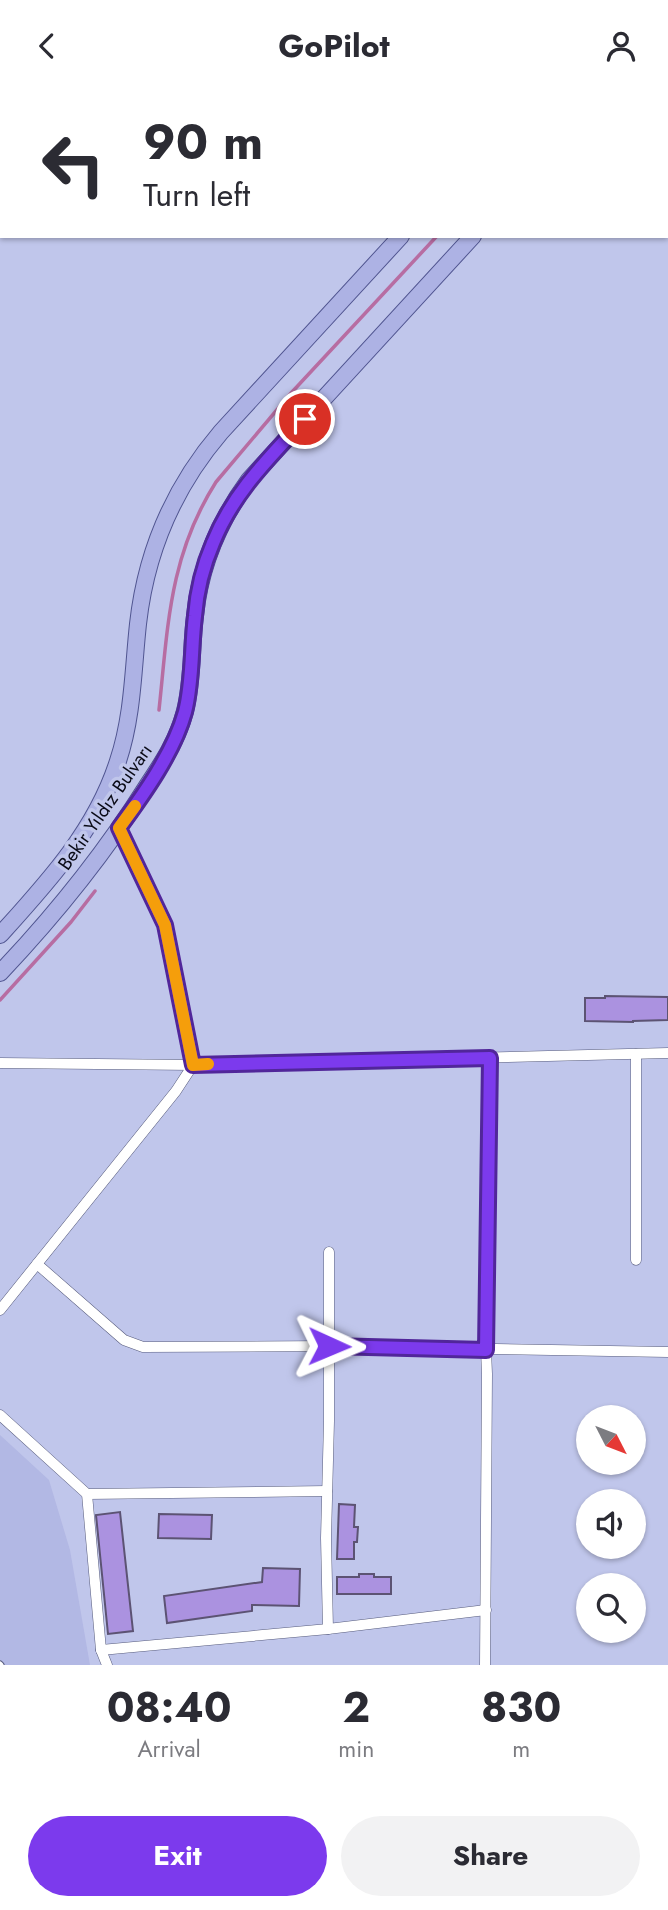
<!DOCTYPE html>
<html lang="en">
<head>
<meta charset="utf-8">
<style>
	body { margin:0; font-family:Jost,sans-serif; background:#f2f2f3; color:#2b2b33; height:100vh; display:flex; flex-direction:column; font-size:26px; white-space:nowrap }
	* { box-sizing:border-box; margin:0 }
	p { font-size:23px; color:#7c7c81 }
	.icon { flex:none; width:38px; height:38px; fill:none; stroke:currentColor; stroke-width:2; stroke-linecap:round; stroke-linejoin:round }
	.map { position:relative; height:1574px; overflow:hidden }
	.details { display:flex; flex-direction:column; background:#fff; flex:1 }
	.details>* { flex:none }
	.guide { position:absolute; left:0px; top:0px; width:668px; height:147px; box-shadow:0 2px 5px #0004; background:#fff; color:#2b2b33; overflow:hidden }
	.needle { width:46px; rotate:132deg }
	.tools { position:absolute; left:576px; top:1314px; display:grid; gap:14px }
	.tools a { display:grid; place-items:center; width:70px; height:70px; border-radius:50%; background:#fff; box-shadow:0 2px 5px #0004; font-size:35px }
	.pin { position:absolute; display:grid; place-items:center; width:60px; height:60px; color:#fff; margin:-30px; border:4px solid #fff; border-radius:50%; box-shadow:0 2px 7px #0007 }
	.me { position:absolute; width:77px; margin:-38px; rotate:91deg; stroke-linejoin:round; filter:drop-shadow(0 0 5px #0008) }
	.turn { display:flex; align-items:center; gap:24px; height:147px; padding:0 28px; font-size:32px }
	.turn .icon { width:91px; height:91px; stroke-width:2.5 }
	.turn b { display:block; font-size:49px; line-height:60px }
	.eta { display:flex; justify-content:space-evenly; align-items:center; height:119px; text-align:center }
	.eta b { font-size:42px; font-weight:700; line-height:49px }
	.button { display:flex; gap:14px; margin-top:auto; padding:14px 28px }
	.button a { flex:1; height:80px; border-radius:42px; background:#7c3aed; color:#fff; font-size:28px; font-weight:700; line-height:80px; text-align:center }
	.button a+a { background:#f2f2f3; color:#2b2b33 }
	header { display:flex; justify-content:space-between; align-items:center; height:91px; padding:0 28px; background:#fff; font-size:32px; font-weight:700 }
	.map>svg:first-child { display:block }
</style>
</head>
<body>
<header><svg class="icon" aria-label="back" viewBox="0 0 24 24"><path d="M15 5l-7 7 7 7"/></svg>GoPilot<svg class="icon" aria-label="person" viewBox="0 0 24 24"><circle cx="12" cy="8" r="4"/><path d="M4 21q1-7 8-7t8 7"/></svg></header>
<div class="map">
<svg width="668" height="1574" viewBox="0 0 668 1574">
	<rect width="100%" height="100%" fill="#c0c6eb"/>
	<polygon fill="#b2b8e4" points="0,1344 49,1389 70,1459 90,1574 0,1574"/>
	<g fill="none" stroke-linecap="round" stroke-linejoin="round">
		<g stroke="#b76da2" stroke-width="3.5">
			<polyline points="524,0 525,2"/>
			<polyline points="139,2 143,0"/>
			<polyline points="570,2 572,0"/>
			<polyline points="0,22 2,22"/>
			<path d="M159,619C168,535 169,465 216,391L292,301L437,145"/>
			<polyline points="0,909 71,831 95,800"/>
		</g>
	</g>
	<g fill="#ab92e0" stroke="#5c5373" stroke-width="2">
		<polygon points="605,905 668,906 668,929 633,930 633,931 585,930 585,907 605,907"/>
		<polygon points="339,1413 355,1414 354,1436 358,1436 357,1451 354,1451 354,1468 337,1468"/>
		<polygon points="120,1421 133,1540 108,1543 96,1424"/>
		<polygon points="159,1423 212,1424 211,1448 158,1447"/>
		<polygon points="263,1477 300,1478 299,1515 252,1514 252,1520 167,1532 164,1505 262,1491"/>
		<polygon points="359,1483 374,1483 374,1486 391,1486 391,1503 337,1503 337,1486 359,1486"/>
	</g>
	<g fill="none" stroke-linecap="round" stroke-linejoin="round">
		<defs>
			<polyline id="lane" points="0,1573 1,1574"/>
			<g id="street">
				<polyline points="0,972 193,974 668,962"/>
				<polyline points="636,1169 636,963"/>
				<polyline points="37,1173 124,1249 143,1256 329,1255 668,1261"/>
				<polyline points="0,1219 176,1000 193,974 165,834 119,737"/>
				<polyline points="0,1324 87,1403 101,1559 107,1574"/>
				<polyline points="87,1403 327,1400"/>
				<polyline points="328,1538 326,1447 329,1330 329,1161"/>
				<polyline points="101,1559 328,1538 486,1519"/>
				<polyline points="485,1574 487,1283 486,1259 490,967"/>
			</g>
			<g id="primary">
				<polyline points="534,2 536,0"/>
				<polyline points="606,2 607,0"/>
				<path d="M0,844C48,791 96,739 118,670C133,625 133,579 138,533C146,461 174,396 221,341L401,145"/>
				<path d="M0,882C54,825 105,762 147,695C163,671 178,648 185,620C193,589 191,557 195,525C200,475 219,430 249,389L473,145"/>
			</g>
		</defs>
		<use href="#lane" stroke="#575c7d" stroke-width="7"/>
		<use href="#street" stroke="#575c7d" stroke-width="11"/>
		<use href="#primary" stroke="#505590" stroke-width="18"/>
		<use href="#lane" stroke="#fff" stroke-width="5"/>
		<use href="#street" stroke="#fff" stroke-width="10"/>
		<use href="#primary" stroke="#adb2e4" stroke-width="16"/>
	</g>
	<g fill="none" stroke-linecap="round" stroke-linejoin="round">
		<defs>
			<path id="route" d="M305,328C269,367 233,402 213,452C203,475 197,500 195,525C191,556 193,590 185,621C174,661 144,703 119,737L165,834L193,974L490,967L486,1259L329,1255"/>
		</defs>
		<use href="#route" stroke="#51269a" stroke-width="18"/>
		<use href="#route" stroke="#7c3aed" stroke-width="12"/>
		<polyline stroke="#f59e0b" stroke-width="12" points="135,715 119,737 165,834 193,974 208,973"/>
	</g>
	<g text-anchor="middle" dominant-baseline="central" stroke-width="7" stroke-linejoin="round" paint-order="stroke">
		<g font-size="19" fill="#090a16" stroke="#c0c6eb">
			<text transform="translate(105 716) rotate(-55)">Bekir Yıldız Bulvarı</text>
		</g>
	</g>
</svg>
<div class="tools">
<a><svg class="needle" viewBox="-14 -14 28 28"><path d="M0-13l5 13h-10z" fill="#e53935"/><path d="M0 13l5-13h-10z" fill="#7c7c81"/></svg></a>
<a><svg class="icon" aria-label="sound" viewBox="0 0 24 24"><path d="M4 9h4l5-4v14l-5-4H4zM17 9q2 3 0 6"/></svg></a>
<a><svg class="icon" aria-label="search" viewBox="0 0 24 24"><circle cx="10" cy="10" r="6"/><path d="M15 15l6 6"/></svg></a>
</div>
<div class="pin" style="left:305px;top:328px;background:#d93025"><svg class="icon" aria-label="arrive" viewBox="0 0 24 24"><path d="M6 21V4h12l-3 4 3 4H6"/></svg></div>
<svg class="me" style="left:329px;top:1255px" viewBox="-20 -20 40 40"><path d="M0-17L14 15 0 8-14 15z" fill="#7c3aed" stroke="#fff" stroke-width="4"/></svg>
<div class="guide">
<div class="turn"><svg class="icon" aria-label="left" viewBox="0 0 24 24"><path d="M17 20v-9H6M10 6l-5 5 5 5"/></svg><div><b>90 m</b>Turn left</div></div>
</div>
</div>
<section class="details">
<div class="eta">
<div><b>08:40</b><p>Arrival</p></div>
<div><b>2</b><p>min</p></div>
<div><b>830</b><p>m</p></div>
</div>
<div class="button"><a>Exit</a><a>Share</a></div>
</section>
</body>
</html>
